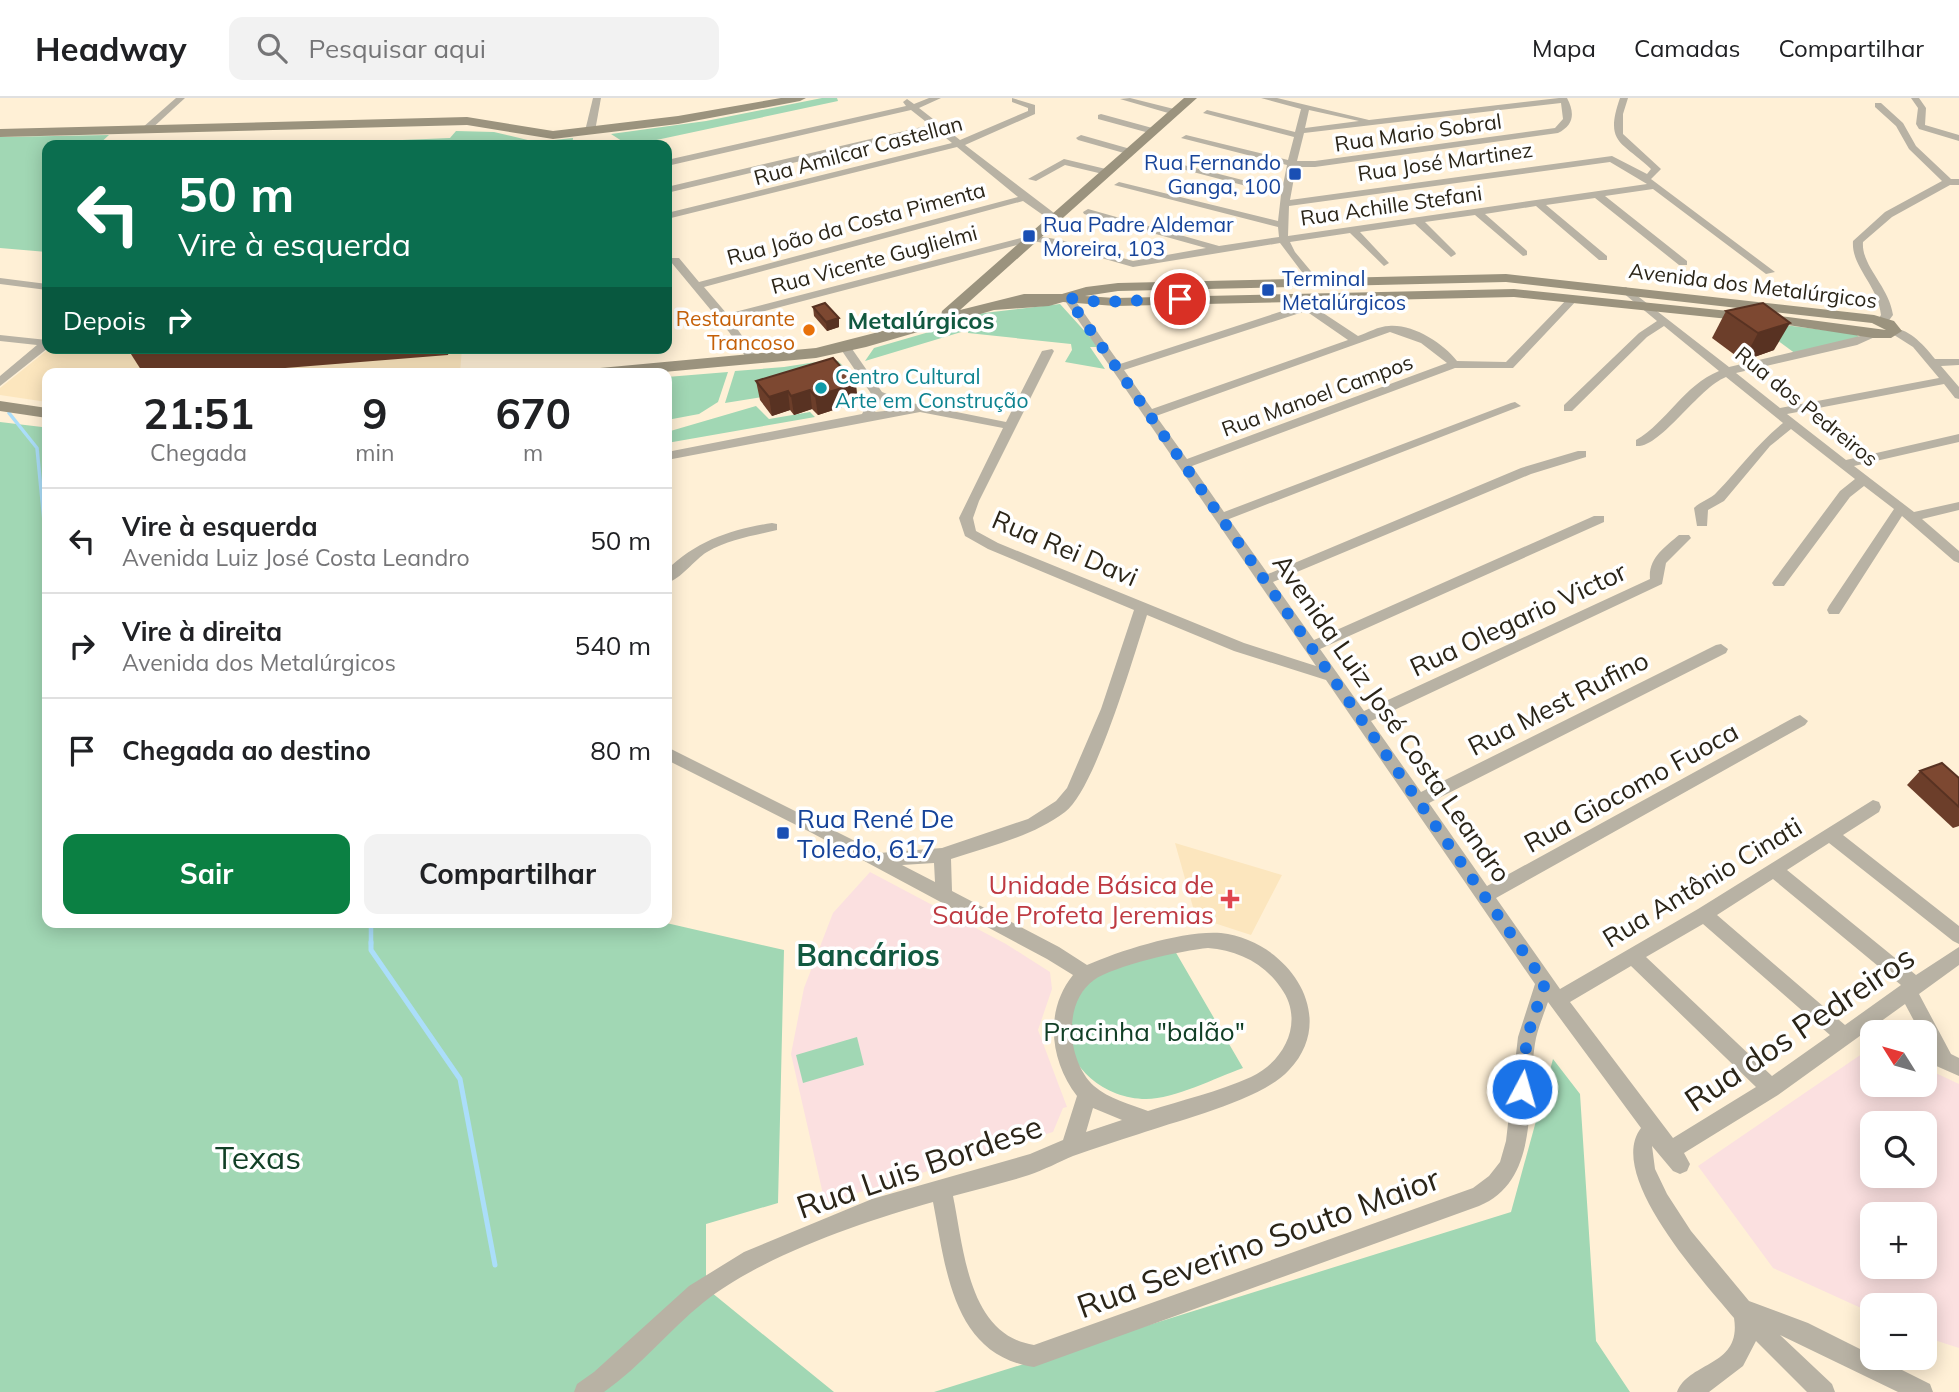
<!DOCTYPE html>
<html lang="pt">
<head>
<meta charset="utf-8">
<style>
	body { margin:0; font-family:Mulish,sans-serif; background:#f2f2f2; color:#202124; height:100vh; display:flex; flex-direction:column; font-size:26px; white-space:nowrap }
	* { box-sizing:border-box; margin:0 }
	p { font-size:23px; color:#757577 }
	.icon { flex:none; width:38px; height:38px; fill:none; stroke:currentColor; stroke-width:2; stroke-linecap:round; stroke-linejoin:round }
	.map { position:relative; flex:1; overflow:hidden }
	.sheet { position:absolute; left:42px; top:270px; width:630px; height:560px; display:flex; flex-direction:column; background:#fff; border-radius:14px; box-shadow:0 4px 18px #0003 }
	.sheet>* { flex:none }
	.guide { position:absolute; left:42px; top:42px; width:630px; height:214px; border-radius:14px; box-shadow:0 4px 18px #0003; background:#0b6e4f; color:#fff; overflow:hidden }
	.needle { width:46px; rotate:307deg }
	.buttons { position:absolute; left:1860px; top:922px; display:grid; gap:14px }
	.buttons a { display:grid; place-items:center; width:77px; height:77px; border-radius:14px; background:#fff; box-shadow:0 4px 18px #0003; font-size:35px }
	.pin { position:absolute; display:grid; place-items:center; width:60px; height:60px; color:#fff; margin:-30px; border:4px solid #fff; border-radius:50%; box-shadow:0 2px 7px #0007 }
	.me { position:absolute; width:77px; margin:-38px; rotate:6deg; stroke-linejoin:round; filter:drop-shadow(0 0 5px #0008) }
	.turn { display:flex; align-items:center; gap:24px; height:147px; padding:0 21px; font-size:32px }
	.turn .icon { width:91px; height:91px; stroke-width:2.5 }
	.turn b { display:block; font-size:49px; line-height:60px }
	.then { display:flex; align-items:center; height:66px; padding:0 21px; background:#0003; gap:14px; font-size:26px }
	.eta { display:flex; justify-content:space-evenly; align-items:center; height:119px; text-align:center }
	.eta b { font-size:42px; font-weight:700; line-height:49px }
	.action { display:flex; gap:14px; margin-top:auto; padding:14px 21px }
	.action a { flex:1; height:80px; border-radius:14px; background:#0b8043; color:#fff; font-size:28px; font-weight:700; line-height:80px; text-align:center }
	.action a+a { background:#f2f2f2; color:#202124 }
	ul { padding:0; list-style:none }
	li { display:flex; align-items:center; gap:21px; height:105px; padding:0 21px; border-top:2px solid #e0e0e0 }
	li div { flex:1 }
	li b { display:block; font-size:26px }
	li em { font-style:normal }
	header { display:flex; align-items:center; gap:42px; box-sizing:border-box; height:98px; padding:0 35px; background:#fff; border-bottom:2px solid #e0e0e0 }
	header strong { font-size:33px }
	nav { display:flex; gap:38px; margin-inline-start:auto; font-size:24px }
	.search { width:490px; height:63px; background:#f2f2f2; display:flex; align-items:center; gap:18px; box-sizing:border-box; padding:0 24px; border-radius:14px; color:#757577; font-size:26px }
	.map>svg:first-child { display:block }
</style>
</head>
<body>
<header>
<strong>Headway</strong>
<div class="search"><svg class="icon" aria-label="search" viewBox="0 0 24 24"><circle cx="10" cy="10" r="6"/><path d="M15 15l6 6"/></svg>Pesquisar aqui</div>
<nav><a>Mapa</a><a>Camadas</a><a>Compartilhar</a></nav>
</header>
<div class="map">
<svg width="1959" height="1294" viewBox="0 0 1959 1294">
	<rect width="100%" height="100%" fill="#fff0d6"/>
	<g fill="#fce6be">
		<polygon points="50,250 462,250 460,275 47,275 47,304 0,297 0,290"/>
		<polygon points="1175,745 1282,777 1251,837 1211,824 1198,827"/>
	</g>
	<g fill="#fbe0e0" fill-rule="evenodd">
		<polygon points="870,774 1006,846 1050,874 1052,891 1038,932 1067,1009 1063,1010 1053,1034 825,1105 791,956 804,890 833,815"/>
		<path d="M1872,949V987H1925V970L1959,986V1250L1925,1239V1208H1872V1215L1773,1170L1698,1068ZM1872,1026H1925V1078H1872ZM1872,1116H1925V1169H1872Z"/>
	</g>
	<g fill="#a1d7b4">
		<polygon points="822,0 837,0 838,3 633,47 628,47 611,36 706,23"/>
		<polygon points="456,33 494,34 536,44 573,40 572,47 283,47 450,40"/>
		<polygon points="109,37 98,47 47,47 47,154 0,150 0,39"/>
		<polygon points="1060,206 1099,249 1090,249 1105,271 1065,264 1072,252 1071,246 968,235 968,232 865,263 874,250 967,223 967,217"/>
		<polygon points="1759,224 1856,236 1859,239 1796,256 1755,226"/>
		<polygon points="829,262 838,263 849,274 768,298 725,305 735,273 784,269"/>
		<polygon points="728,274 718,304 699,316 667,322 667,279"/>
		<polygon points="756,308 769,321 810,314 815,319 667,345 667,334"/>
		<polygon points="0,324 42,329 47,337 47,824 662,824 784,852 778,1105 706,1126 706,1190 834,1294 0,1294"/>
		<path d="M1175,853L1243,970C1215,980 1175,1001 1146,1001C1092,1001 1042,945 1080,896C1084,892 1088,883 1094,880C1109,870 1156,859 1175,853Z"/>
		<polygon points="857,939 864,967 803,985 796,957"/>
		<polygon points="1553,961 1580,996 1596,1243 1630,1294 934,1294 1511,1114"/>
	</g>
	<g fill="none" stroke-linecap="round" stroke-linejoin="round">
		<polyline stroke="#abdefa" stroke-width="3.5" points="9,315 37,350 47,454"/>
		<polyline stroke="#abdefa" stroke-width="4.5" points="371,824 371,846"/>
		<polyline stroke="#abdefa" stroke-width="5" points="371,844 371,852 460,981 495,1167"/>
		<g fill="#b8b2a4" fill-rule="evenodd">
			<polygon points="176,0 185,0 148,34 142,34 142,30"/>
			<polygon points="593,0 601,0 595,33 590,36 585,33"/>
			<path d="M929,0H941L919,10L960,42L1028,13V10L1012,4V0L1035,7V16L965,47L1058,118V122H1050L1023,103L704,189L727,216L1032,137L1061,142L1133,163L1206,150L1084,116L1083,114L1088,111L1219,148L1279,139L1278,129L1114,87L1119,84L1278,123L1281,97L1155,64L1160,61L1282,92L1287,67L1181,40L1186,37L1288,62L1294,39L1203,15L1207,12L1295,34L1301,11L1261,0H1277L1369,22L1559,0H1567C1575,15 1574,27 1558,35L1315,69H1296L1290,102L1612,58L1647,76L1651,71C1622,43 1604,46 1620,0H1628L1623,16V36L1661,71L1651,81L1775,174L1766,176L1653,91L1605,98L1687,163V167H1679L1595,100L1546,107L1607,158V162H1599L1536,108L1485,116L1527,153V157L1523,158L1475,117L1425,124L1455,154L1456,156L1451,159L1415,126L1360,134L1389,165L1384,168L1350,135L1290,144L1295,154L1320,184L1315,187L1311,186L1280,145L1133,169L1056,147L1032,143L731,222L759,262L749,264L729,234L671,164V160H679L699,184L1018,99L957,49L667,121V115L952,45L935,31L671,94L667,92L671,88L930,27L911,12L667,68V62L906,8L903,4L907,1L914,6ZM1561,5L1563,21L1555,30L1315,63H1297L1304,35ZM1309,12L1359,23L1305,30ZM1610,64L1647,86L1288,138L1289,108Z"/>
			<polygon points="1130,0 1178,12 1179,14 1175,17 1120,1"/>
			<polygon points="1911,0 1919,0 1926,10 1925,27 1959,37 1959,43 1919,31 1916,26 1918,10"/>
			<path d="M1875,5H1881L1903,25L1916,48L1951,81H1959V87H1950L1892,119L1863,144C1861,168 1889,188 1893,217L1887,225L1883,226L1877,223L1881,217C1878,187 1851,169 1853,143L1885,114L1942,83L1909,51L1896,28L1875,9Z"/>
			<polygon points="1101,16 1156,31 1158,33 1153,36 1098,21 1098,17"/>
			<polygon points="1081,37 1134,52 1136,54 1131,57 1078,42 1076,40"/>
			<polygon points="1064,61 1110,72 1112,74 1107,77 1065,67 1036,83 1028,81"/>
			<polygon points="0,180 47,186 47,192 0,186"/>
			<path d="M1626,189L1729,269L1877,234V238L1857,247L1736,275L1780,310L1939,280L1913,249L1891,235V231C1909,229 1925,249 1935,261H1959V267L1941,268L1959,289V301L1955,300L1944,286L1787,316L1846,362L1959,336V344L1854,368L1914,414L1959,404V412L1922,421L1959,453V465L1954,463L1902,418L1839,516H1829L1827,512L1829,508L1894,411L1864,388L1850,399L1784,488H1774L1772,485L1774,482L1840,393L1855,381L1791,331L1770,348L1724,403L1708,412L1707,428H1697L1694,410C1701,403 1711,401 1717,394C1740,370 1758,345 1783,325L1726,279C1698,290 1660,351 1636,348V342C1667,324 1684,287 1719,273L1664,228L1647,239L1572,313H1564V307L1639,235L1657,223L1622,194V190Z"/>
			<path d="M1302,197L1306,198L1311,207L1358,238C1367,235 1379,228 1389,228C1413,226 1443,245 1457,263L1506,264L1570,198L1579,200L1513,270H1455L1192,368L1224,414L1511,305L1515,304L1521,308L1229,421L1268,476L1521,370L1578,353H1586V359L1531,376L1273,484L1314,542L1594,418H1604V424L1320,551L1364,613L1650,481C1648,460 1665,449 1679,437H1689L1691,440L1666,465L1662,486L1371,623L1421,694L1716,547L1721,546L1728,551L1726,555L1429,705L1487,788L1795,619L1800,617L1808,623L1805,627L1496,800L1560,891L1698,811L1873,702L1879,704L1881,709L1879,714L1843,737L1959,828V846L1953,843L1829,745L1787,772L1916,877L1959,849V867L1919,896L1951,956L1959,960V978L1925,963V934H1920L1905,906L1880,924L1889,928L1891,934H1872V939L1864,935L1778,997L1684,1055L1690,1066L1687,1073L1680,1076L1673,1073L1652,1048L1655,1071L1667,1096L1691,1133L1749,1203L1808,1225L1872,1257V1260H1878L1930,1286L1933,1294H1898L1780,1237L1832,1286L1835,1294H1807L1756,1243L1743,1268L1709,1294H1677C1689,1263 1742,1269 1734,1220C1704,1184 1605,1077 1641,1030L1548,904C1544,915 1539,928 1536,940C1525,995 1543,1082 1479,1108L1034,1269C952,1257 946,1170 933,1104C862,1124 762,1158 704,1204C669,1232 641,1268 604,1294H574L577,1286L594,1274L689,1188L744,1154L872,1101L1030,1056L1063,1042L1077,998C1050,963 1044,913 1073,877L1047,861L812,735L667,662V649L879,755L942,750L1028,721L1056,703L1067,690L1101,611L1134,512L988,451L965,438L959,420L1003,330L920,314L667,362V354L862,316L872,297L840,250L846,247L850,248L882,294L907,304L1006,324L1042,253L1052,251L1054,253L979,403L973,420L976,433L998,445L1244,545L1316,568L1063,200L1072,198L1120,266L1301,207L1297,200ZM1306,213L1348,242L1152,311L1124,272ZM1390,234L1421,245L1447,265L1187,361L1156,318ZM881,302L904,311L875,314ZM1147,517L1234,553L1326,582L1535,886L1518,939L1506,1043L1500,1064L1489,1078L1473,1090L1034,1247C968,1237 964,1151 953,1098C978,1091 1004,1085 1029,1077C1044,1072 1059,1064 1073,1058C1095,1050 1117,1043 1139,1036C1179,1022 1262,1002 1289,972C1341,917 1286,842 1221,835C1185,832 1121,852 1087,867L1059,849L952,793L951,761C989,748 1032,739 1065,714C1095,692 1134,557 1147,517ZM934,765L935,784L902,767ZM1773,781L1901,887L1845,927L1717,817ZM1703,826L1830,937L1772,978L1646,859ZM1208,850C1237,852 1264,865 1281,890C1305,923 1285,963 1251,979C1218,994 1182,1002 1148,1013C1130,1006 1109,1001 1094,988C1067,963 1062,905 1094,882C1113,868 1183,852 1208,850ZM1631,868L1756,989L1673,1040L1570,904ZM1093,1010L1122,1022L1086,1034Z"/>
			<polygon points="0,237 47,242 48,250 0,288 0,278 37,247 0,243"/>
			<path d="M772,425L777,426V432C752,438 729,441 707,454C694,462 681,481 667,485V472C696,443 732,431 772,425Z"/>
		</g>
		<g fill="#9b937e" fill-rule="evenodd">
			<polygon points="781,0 806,0 800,3 678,26 553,41 467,27 0,39 0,31 467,19 553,33 678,18"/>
			<path d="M1184,0H1197L960,212L1024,196H1062L1086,189L1118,185L1506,176L1874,217L1894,223L1902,233L1891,240H1873L1788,227L1514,199L1115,208L1063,204L1049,208L994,212L866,249L816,260L653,275H592L600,270L816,250L941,218L942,213ZM1506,184L1872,225L1886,232L1788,219L1514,191L1115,200L1085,198L1118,193Z"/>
			<polygon points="0,303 47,310 47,320 0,313"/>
		</g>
	</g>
	<g fill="#6c3e2a">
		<polygon points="1763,205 1774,252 1743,263 1712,240 1726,213"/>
		<polygon points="813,209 839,220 839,229 827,233 814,218"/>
		<polygon points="131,250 450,250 448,257 224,275 143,275 129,253"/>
		<polygon points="833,260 858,304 818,317 812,311 794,317 790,312 772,318 760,302 756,283"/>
		<polygon points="1920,673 1959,680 1959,728 1953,730 1907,687"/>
	</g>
	<g fill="#583222">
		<polygon points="839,220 839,229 827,233 826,224"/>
		<polygon points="1790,225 1774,252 1743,263 1758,235"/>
		<polygon points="856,286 858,304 818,317 815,298"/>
		<polygon points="810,292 812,311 794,317 791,298"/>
		<polygon points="788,293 790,312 772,318 769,299"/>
	</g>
	<g fill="#7d4831" stroke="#583222" stroke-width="2">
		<polygon points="825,205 839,220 826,224 813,209"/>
		<polygon points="1763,205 1790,225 1758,235 1726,213"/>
		<polygon points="131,250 165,250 129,253"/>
		<polygon points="833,260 856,286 815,298 810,292 791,298 788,293 769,299 756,283"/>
		<polygon points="1942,665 1959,680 1959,709 1920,673"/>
	</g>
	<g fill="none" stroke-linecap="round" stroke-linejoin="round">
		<polyline stroke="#1a73e8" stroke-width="12" stroke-dasharray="0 21.6" points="1180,201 1100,204 1068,200 1545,885 1527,939 1522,991"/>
	</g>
	<g fill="#1a4fb4" stroke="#fff" stroke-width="2.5">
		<rect x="1288" y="69" width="14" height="14" rx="3.5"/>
		<rect x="1022" y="131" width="14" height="14" rx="3.5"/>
		<rect x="1261" y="185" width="14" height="14" rx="3.5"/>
		<rect x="776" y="728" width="14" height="14" rx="3.5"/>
	</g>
	<circle fill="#e8710a" stroke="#fff" stroke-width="2.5" cx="809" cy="232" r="7"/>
	<circle fill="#0f9aa8" stroke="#fff" stroke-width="2.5" cx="821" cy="290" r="7"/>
	<path fill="#e0444e" stroke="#fff" stroke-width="2.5" d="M1226.5 790.5h7v7h7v7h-7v7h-7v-7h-7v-7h7z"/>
	<g text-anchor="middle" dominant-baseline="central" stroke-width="7" stroke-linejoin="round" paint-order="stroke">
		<g font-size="21" fill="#2b2518" stroke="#fff">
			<text transform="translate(1418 34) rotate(-8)">Rua Mario Sobral</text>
			<text transform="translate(858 52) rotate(-15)">Rua Amilcar Castellan</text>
			<text transform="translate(1445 63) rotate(-8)">Rua José Martinez</text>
			<text transform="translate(1391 107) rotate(-8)">Rua Achille Stefani</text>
			<text transform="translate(856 125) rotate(-15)">Rua João da Costa Pimenta</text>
			<text transform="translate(874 161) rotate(-15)">Rua Vicente Guglielmi</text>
			<text transform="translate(1753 187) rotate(7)">Avenida dos Metalúrgicos</text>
			<text transform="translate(1317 297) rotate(-20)">Rua Manoel Campos</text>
			<text transform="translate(1807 308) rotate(39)">Rua dos Pedreiros</text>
		</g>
		<g font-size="21" fill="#164399" stroke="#fff" text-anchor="start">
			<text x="1281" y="64" text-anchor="end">Rua Fernando<tspan x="1281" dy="24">Ganga, 100</tspan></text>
			<text x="1043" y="126">Rua Padre Aldemar<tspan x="1043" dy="24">Moreira, 103</tspan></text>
			<text x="1282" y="180">Terminal<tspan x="1282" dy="24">Metalúrgicos</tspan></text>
		</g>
		<g font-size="21" fill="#c56008" stroke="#fff" text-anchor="end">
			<text x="795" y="220">Restaurante<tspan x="795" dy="24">Trancoso</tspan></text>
		</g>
		<g font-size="21" fill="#0d838f" stroke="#fff" text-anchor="start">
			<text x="835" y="278">Centro Cultural<tspan x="835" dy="24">Arte em Construção</tspan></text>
		</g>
		<g font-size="24" font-weight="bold" fill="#125940" stroke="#fff">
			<text x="921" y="222">Metalúrgicos</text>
		</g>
		<g font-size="26" fill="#2b2518" stroke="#fff">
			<text transform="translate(1065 450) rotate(23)">Rua Rei Davi</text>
			<text transform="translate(1518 521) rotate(-25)">Rua Olegario Victor</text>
			<text transform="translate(1558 605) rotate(-27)">Rua Mest Rufino</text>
			<text transform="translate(1392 620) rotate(55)">Avenida Luiz José Costa Leandro</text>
			<text transform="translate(1631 689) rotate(-29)">Rua Giocomo Fuoca</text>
			<text transform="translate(1702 784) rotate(-31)">Rua Antônio Cinati</text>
		</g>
		<g font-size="26" fill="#164399" stroke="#fff" text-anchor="start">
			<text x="797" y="720">Rua René De<tspan x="797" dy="30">Toledo, 617</tspan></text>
		</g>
		<g font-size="26" fill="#be3a42" stroke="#fff" text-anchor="end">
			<text x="1214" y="786">Unidade Básica de<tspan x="1214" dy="30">Saúde Profeta Jeremias</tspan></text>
		</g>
		<g font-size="26" fill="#113f26" stroke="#fff">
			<text x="1144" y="933">Pracinha "balão"</text>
		</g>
		<g font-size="30" font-weight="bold" fill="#125940" stroke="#fff">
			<text x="868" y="857">Bancários</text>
		</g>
		<g font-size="32" fill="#2b2518" stroke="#fff">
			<text transform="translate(1799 930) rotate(-34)">Rua dos Pedreiros</text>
			<text transform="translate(919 1068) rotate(-19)">Rua Luis Bordese</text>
			<text transform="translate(1258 1144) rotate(-20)">Rua Severino Souto Maior</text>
		</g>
		<g font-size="32" fill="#113f26" stroke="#fff">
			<text x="258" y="1059">Texas</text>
		</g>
	</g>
</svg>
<div class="buttons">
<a><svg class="needle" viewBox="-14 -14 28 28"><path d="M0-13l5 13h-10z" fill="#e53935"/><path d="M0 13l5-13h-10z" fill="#757577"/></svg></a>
<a><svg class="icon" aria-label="search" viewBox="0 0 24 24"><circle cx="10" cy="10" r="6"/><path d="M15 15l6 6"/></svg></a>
<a>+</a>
<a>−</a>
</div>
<div class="pin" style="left:1180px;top:201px;background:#d93025"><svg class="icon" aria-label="arrive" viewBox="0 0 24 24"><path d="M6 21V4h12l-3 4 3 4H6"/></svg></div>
<svg class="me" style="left:1522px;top:991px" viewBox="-20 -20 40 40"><circle r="17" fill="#1a73e8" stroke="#fff" stroke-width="3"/><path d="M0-11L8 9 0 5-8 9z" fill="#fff"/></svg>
<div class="guide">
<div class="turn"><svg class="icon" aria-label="left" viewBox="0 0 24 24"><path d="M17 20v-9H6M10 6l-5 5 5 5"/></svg><div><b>50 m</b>Vire à esquerda</div></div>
<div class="then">Depois<svg class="icon" aria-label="right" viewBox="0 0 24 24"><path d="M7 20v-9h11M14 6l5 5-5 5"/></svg></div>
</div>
<section class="sheet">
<div class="eta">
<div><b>21:51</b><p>Chegada</p></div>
<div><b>9</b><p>min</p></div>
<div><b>670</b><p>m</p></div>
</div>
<ul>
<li><svg class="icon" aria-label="left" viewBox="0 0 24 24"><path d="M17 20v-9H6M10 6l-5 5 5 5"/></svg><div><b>Vire à esquerda</b><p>Avenida Luiz José Costa Leandro</p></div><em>50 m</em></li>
<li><svg class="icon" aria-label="right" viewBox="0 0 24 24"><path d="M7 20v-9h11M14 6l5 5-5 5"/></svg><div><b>Vire à direita</b><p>Avenida dos Metalúrgicos</p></div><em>540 m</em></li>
<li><svg class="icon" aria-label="arrive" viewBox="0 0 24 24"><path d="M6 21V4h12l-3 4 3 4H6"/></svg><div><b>Chegada ao destino</b></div><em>80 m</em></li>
</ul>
<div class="action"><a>Sair</a><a>Compartilhar</a></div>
</section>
</div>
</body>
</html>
